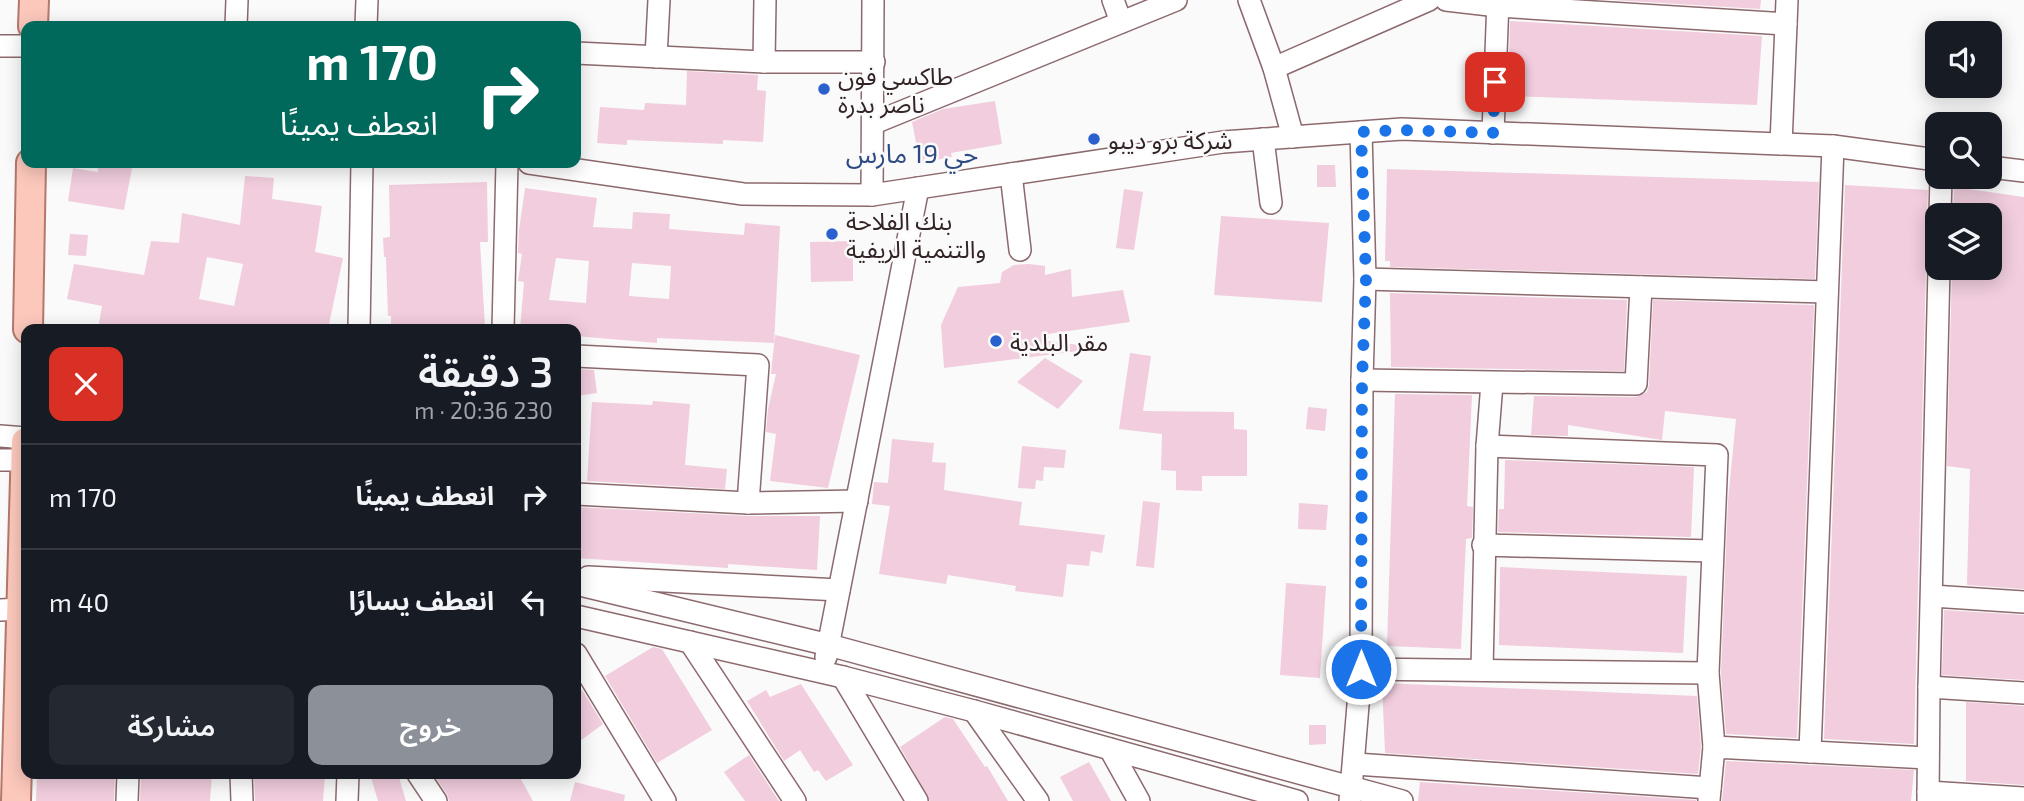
<!DOCTYPE html>
<html lang="ar">
<head>
<meta charset="utf-8">
<style>
	body { margin:0; font-family:"Exo 2","Noto Sans Arabic",sans-serif; background:#242831; color:#f1f3f6; direction:rtl; height:100vh; display:flex; flex-direction:column; font-size:26px; white-space:nowrap }
	* { box-sizing:border-box; margin:0 }
	p { font-size:23px; color:#9ea1a6 }
	.icon { flex:none; width:38px; height:38px; fill:none; stroke:currentColor; stroke-width:2; stroke-linecap:round; stroke-linejoin:round }
	.map { position:relative; flex:1; overflow:hidden; direction:ltr }
	.details { position:absolute; left:21px; top:324px; width:560px; height:455px; display:flex; flex-direction:column; background:#171b24; border-radius:14px; box-shadow:0 4px 18px #0003; direction:rtl }
	.details>* { flex:none }
	.guide { position:absolute; left:21px; top:21px; width:560px; height:147px; border-radius:14px; box-shadow:0 4px 18px #0003; direction:rtl; background:#00695c; color:#fff; overflow:hidden }
	.tools { position:absolute; left:1925px; top:21px; display:grid; gap:14px }
	.tools a { display:grid; place-items:center; width:77px; height:77px; border-radius:14px; background:#171b24; box-shadow:0 4px 18px #0003; font-size:35px }
	.pin { position:absolute; display:grid; place-items:center; width:60px; height:60px; color:#fff; margin:-30px; border-radius:14px; box-shadow:0 4px 10px #0006 }
	.me { position:absolute; width:77px; margin:-38px; rotate:0deg; stroke-linejoin:round; filter:drop-shadow(0 0 5px #0008) }
	.turn { display:flex; align-items:center; gap:24px; height:147px; padding:0 28px; font-size:32px }
	.turn .icon { width:91px; height:91px; stroke-width:2.5 }
	.turn b { display:block; font-size:49px; line-height:60px }
	.round { display:grid; place-items:center; flex:none; width:74px; height:74px; border-radius:14px; background:#242831 }
	.summary { display:flex; align-items:center; justify-content:space-between; height:119px; padding:0 28px }
	h1 { font-size:42px; font-weight:600; line-height:52px }
	.action { display:flex; gap:14px; margin-top:auto; padding:14px 28px }
	.action a { flex:1; height:80px; border-radius:14px; background:#8c9099; color:#fff; font-size:28px; font-weight:600; line-height:80px; text-align:center }
	.action a+a { background:#242831; color:#f1f3f6 }
	ul { padding:0; list-style:none }
	li { display:flex; align-items:center; gap:21px; height:105px; padding:0 28px; border-top:2px solid #363941 }
	li div { flex:1 }
	li b { display:block; font-size:26px }
	li em { font-style:normal }
	.map>svg:first-child { display:block }
</style>
</head>
<body>
<div class="map">
<svg width="2024" height="801" viewBox="0 0 2024 801">
	<rect width="100%" height="100%" fill="#fafafa"/>
	<g fill="#f1cddd" fill-rule="evenodd">
		<polygon points="1612,0 1761,0 1760,9"/>
		<polygon points="1510,21 1762,36 1757,105 1508,96"/>
		<polygon points="687,71 758,75 757,90 766,91 763,142 723,140 723,144 627,140 627,145 597,143 600,107 644,110 645,103 686,105"/>
		<polygon points="995,101 1002,144 951,153 952,157 920,163 912,122 943,109"/>
		<polygon points="98,163 133,163 124,210 68,201 73,168 98,172"/>
		<polygon points="1317,165 1335,165 1336,187 1317,187"/>
		<polygon points="1387,169 1819,182 1815,279 1390,267 1390,261 1385,261"/>
		<path d="M245,176L274,178L272,199L322,206L315,252L343,258L328,329H98L102,306L67,299L74,264L144,275L151,241L179,243L182,213L240,225ZM207,257L243,264L234,306L199,299Z"/>
		<polygon points="487,182 488,242 480,242 485,328 391,329 391,316 388,316 386,257 384,257 383,238 390,237 389,185"/>
		<polygon points="1845,185 1928,190 1927,215 1931,224 1929,259 1926,268 1914,744 1824,739"/>
		<polygon points="1954,187 2024,197 2024,589 1967,585 1970,469 1947,466 1952,268 1990,268 1990,215 1953,215"/>
		<path d="M525,188L597,198L593,227L632,229L633,212L670,214L669,229L744,235L745,223L780,226L774,343L657,338V343L576,336V329H520L524,282L518,281L522,254L518,253L519,230ZM556,258L589,261L586,303L549,300ZM632,263L671,266L669,299L629,296Z"/>
		<polygon points="1124,189 1143,192 1134,250 1116,248"/>
		<polygon points="1221,216 1329,223 1322,302 1214,295"/>
		<polygon points="70,234 88,235 86,256 68,255"/>
		<polygon points="853,241 853,281 811,282 810,242"/>
		<polygon points="1029,264 1045,266 1045,275 1071,269 1072,297 1123,290 1130,322 1048,334 1049,338 1041,340 1079,345 1079,351 944,368 941,325 958,287 1000,283 1002,272 1014,265"/>
		<polygon points="1390,293 1627,300 1624,371 1391,367"/>
		<polygon points="1653,300 1814,305 1797,738 1726,734 1721,673 1728,501 1736,419 1665,411 1662,440 1568,425 1568,436 1531,435 1534,396 1636,397 1647,392 1649,385"/>
		<polygon points="775,335 860,355 828,488 770,481 776,434 766,432 768,409 776,374 771,374"/>
		<polygon points="1130,353 1151,356 1143,411 1234,412 1234,429 1247,430 1247,476 1202,476 1202,491 1176,490 1176,471 1161,470 1162,434 1119,429"/>
		<polygon points="1045,358 1083,381 1058,409 1017,382"/>
		<polygon points="576,369 594,370 597,393 576,396"/>
		<polygon points="1395,394 1472,395 1467,506 1473,507 1472,538 1466,539 1461,649 1387,646"/>
		<polygon points="653,401 690,404 685,465 727,469 725,489 587,481 592,402 652,405"/>
		<polygon points="1308,407 1327,409 1325,431 1306,429"/>
		<polygon points="892,439 934,443 932,462 946,463 944,490 1022,502 1019,525 1105,535 1102,553 1091,551 1089,566 1067,564 1063,597 1015,591 1016,586 948,575 946,584 879,574 890,506 872,504 874,482 888,483"/>
		<polygon points="1022,446 1066,450 1064,468 1044,467 1043,481 1036,480 1035,489 1018,488"/>
		<polygon points="1505,460 1694,467 1691,537 1498,532 1499,509 1504,509"/>
		<polygon points="1143,501 1160,503 1154,568 1136,566"/>
		<polygon points="1299,503 1328,505 1326,530 1298,529"/>
		<polygon points="576,507 747,516 820,516 817,570 728,564 728,568 576,558"/>
		<polygon points="1500,567 1687,576 1683,653 1499,645"/>
		<polygon points="1286,583 1326,586 1320,678 1280,675"/>
		<polygon points="1944,610 2024,615 2024,680 1942,675"/>
		<polygon points="653,647 662,649 712,730 657,763 605,676"/>
		<polygon points="1382,683 1697,696 1701,747 1698,774 1385,753"/>
		<polygon points="801,684 853,765 826,781 818,770 814,772 800,750 784,761 747,701 766,690 770,697"/>
		<polygon points="582,690 603,724 576,744 576,694"/>
		<polygon points="1966,702 2024,706 2024,785 1966,781"/>
		<polygon points="945,717 953,719 985,767 987,766 1008,801 930,801 900,747"/>
		<polygon points="1309,725 1326,725 1326,744 1309,745"/>
		<polygon points="749,755 779,801 745,801 724,772"/>
		<polygon points="1726,761 1914,770 1911,801 1722,801"/>
		<polygon points="1089,762 1111,801 1073,801 1060,777"/>
		<polygon points="37,774 115,774 114,801 36,801"/>
		<polygon points="141,774 212,774 210,801 140,801"/>
		<polygon points="254,774 325,774 323,801 255,801"/>
		<polygon points="370,774 398,774 406,801 378,801"/>
		<polygon points="433,774 518,774 533,801 449,801 447,794"/>
		<polygon points="575,782 625,795 624,801 570,801"/>
		<polygon points="1420,782 1696,800 1696,801 1418,801"/>
	</g>
	<g fill="none" stroke-linecap="round" stroke-linejoin="round">
		<defs>
			<g id="minor">
				<polyline points="1113,0 1121,22"/>
				<polyline points="1249,0 1274,68 1293,137"/>
				<polyline points="1446,0 1498,6 1786,24"/>
				<polyline points="236,26 237,0"/>
				<polyline points="366,26 367,0"/>
				<polyline points="0,46 26,46"/>
				<polyline points="576,53 764,62 874,62"/>
				<polyline points="656,57 659,0"/>
				<polyline points="764,62 765,0"/>
				<polyline points="1274,68 1429,0"/>
				<polyline points="874,123 1176,0"/>
				<polyline points="1493,133 1498,0"/>
				<polyline points="1263,139 1271,203"/>
				<polyline points="1781,144 1787,0"/>
				<polyline points="529,163 743,194 872,195 1223,142 1402,129 1833,146 1937,160"/>
				<polyline points="1990,167 2024,171"/>
				<polyline points="1011,174 1020,250"/>
				<polyline points="872,195 873,0"/>
				<polyline points="1940,215 1941,177"/>
				<polyline points="1365,279 1827,292"/>
				<polyline points="359,329 362,163"/>
				<polyline points="503,329 507,163"/>
				<polyline points="576,356 758,365 748,503"/>
				<polyline points="1362,380 1636,384 1641,287"/>
				<polyline points="0,436 26,438"/>
				<polyline points="1487,446 1717,455 1708,673 1714,747"/>
				<polyline points="0,460 26,460"/>
				<polyline points="576,494 748,503 857,501"/>
				<polyline points="1483,545 1712,551"/>
				<polyline points="588,577 839,590"/>
				<polyline points="576,584 829,645 1402,801"/>
				<polyline points="1932,596 2024,602"/>
				<polyline points="0,610 22,609"/>
				<polyline points="576,616 843,677 974,711 1297,801"/>
				<polyline points="690,642 795,801"/>
				<polyline points="576,654 665,801"/>
				<polyline points="826,657 918,188"/>
				<polyline points="1361,669 1708,673"/>
				<polyline points="1482,670 1487,446 1492,383"/>
				<polyline points="843,677 917,801"/>
				<polyline points="1929,687 2024,693"/>
				<polyline points="974,711 1038,801"/>
				<polyline points="1110,749 1139,801"/>
				<polyline points="1810,752 1833,146"/>
				<polyline points="1355,764 1710,788"/>
				<polyline points="241,774 242,801"/>
				<polyline points="418,774 436,801"/>
				<polyline points="1928,792 2024,798"/>
				<polyline points="1709,800 1714,747 1928,758"/>
				<polyline points="127,801 128,774"/>
				<polyline points="347,801 348,774"/>
				<polyline points="1350,801 1361,669 1362,380 1365,279 1361,132"/>
				<polyline points="1928,801 1929,687 1939,268"/>
			</g>
			<g id="major">
				<polyline points="33,26 34,0"/>
				<polyline points="28,329 31,163"/>
				<polyline points="16,801 26,442"/>
			</g>
		</defs>
		<use href="#minor" stroke="#8c696d" stroke-width="24"/>
		<use href="#major" stroke="#b4776b" stroke-width="32"/>
		<use href="#minor" stroke="#fff" stroke-width="21"/>
		<use href="#major" stroke="#fcc8bc" stroke-width="28"/>
	</g>
	<g fill="none" stroke-linecap="round" stroke-linejoin="round">
		<polyline stroke="#1a73e8" stroke-width="12" stroke-dasharray="0 21.6" points="1361,669 1362,380 1366,279 1361,132 1402,130 1493,133 1495,82"/>
	</g>
	<g fill="#2a60ce" stroke="#fafafa" stroke-width="2.5">
		<circle cx="824" cy="89" r="7"/>
		<circle cx="1094" cy="139" r="7"/>
		<circle cx="832" cy="234" r="7"/>
		<circle cx="996" cy="341" r="7"/>
	</g>
	<g text-anchor="middle" dominant-baseline="central" stroke-width="5" stroke-linejoin="round" paint-order="stroke">
		<g font-size="24" fill="#322325" stroke="#fafafa" text-anchor="start">
			<text x="838" y="75">طاكسي فون<tspan x="838" dy="28">ناصر بدرة</tspan></text>
			<text x="1108" y="139">شركة برو ديبو</text>
			<text x="846" y="220">بنك الفلاحة<tspan x="846" dy="28">والتنمية الريفية</tspan></text>
			<text x="1010" y="341">مقر البلدية</text>
		</g>
		<g font-size="26" fill="#2d4a82" stroke="#fafafa">
			<text x="912" y="152">حي 19 مارس</text>
		</g>
	</g>
</svg>
<div class="tools">
<a><svg class="icon" aria-label="sound" viewBox="0 0 24 24"><path d="M4 9h4l5-4v14l-5-4H4zM17 9q2 3 0 6"/></svg></a>
<a><svg class="icon" aria-label="search" viewBox="0 0 24 24"><circle cx="10" cy="10" r="6"/><path d="M15 15l6 6"/></svg></a>
<a><svg class="icon" aria-label="layers" viewBox="0 0 24 24"><path d="M12 4l9 5-9 5-9-5zM3 14l9 5 9-5"/></svg></a>
</div>
<div class="pin" style="left:1495px;top:82px;background:#d93025"><svg class="icon" aria-label="arrive" viewBox="0 0 24 24"><path d="M6 21V4h12l-3 4 3 4H6"/></svg></div>
<svg class="me" style="left:1361px;top:669px" viewBox="-20 -20 40 40"><circle r="17" fill="#1a73e8" stroke="#fff" stroke-width="3"/><path d="M0-11L8 9 0 5-8 9z" fill="#fff"/></svg>
<div class="guide">
<div class="turn"><svg class="icon" aria-label="right" viewBox="0 0 24 24"><path d="M7 20v-9h11M14 6l5 5-5 5"/></svg><div><b>170 m</b>انعطف يمينًا</div></div>
</div>
<section class="details">
<div class="summary"><div><h1>3 دقيقة</h1><p>230 m · 20:36</p></div><a class="round" style="background:#d93025;color:#fff"><svg class="icon" aria-label="close" viewBox="0 0 24 24"><path d="M6 6l12 12M18 6L6 18"/></svg></a></div>
<ul>
<li><svg class="icon" aria-label="right" viewBox="0 0 24 24"><path d="M7 20v-9h11M14 6l5 5-5 5"/></svg><div><b>انعطف يمينًا</b></div><em>170 m</em></li>
<li><svg class="icon" aria-label="left" viewBox="0 0 24 24"><path d="M17 20v-9H6M10 6l-5 5 5 5"/></svg><div><b>انعطف يسارًا</b></div><em>40 m</em></li>
</ul>
<div class="action"><a>خروج</a><a>مشاركة</a></div>
</section>
</div>
</body>
</html>
